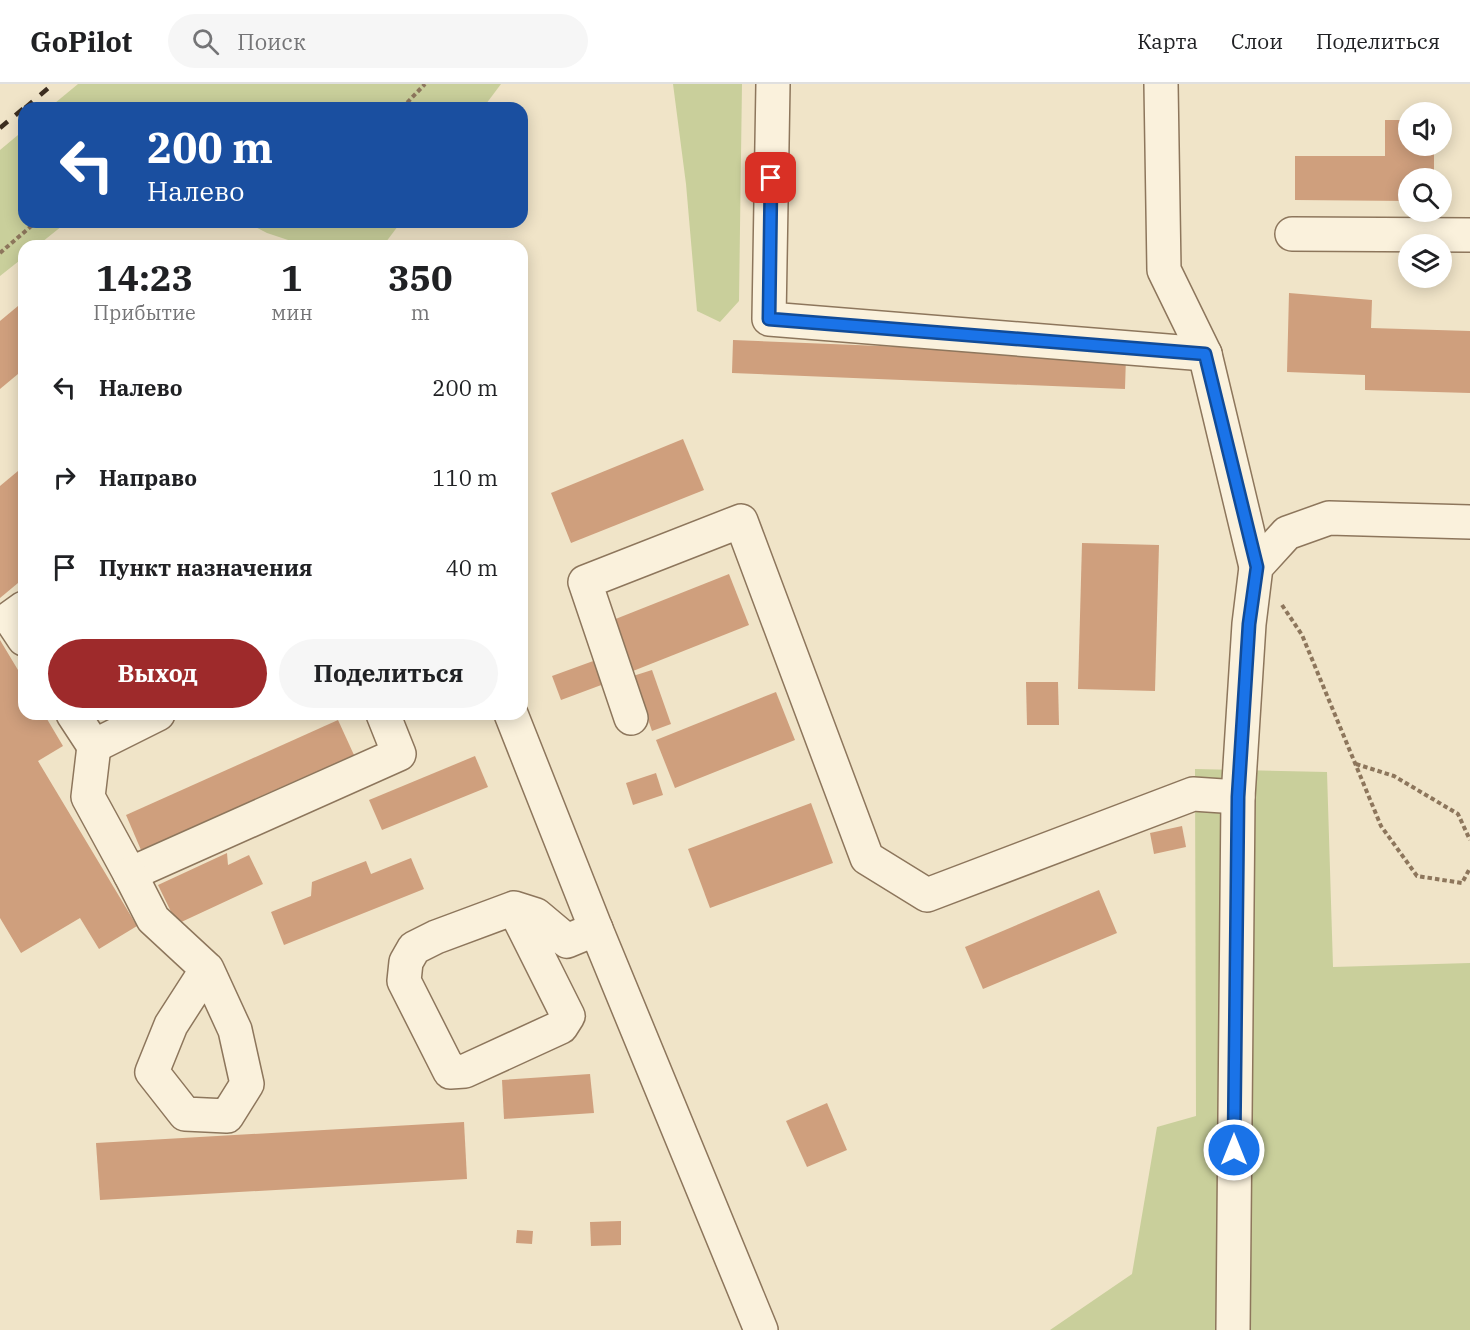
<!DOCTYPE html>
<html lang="ru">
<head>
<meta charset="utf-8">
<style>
	body { margin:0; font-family:"IBM Plex Serif",serif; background:#f6f6f6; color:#202124; height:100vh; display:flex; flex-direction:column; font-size:22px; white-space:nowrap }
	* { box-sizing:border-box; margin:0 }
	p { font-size:20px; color:#757577 }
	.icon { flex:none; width:33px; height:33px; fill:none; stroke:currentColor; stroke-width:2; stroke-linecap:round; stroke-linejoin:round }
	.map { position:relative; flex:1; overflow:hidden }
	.panel { position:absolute; left:18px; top:156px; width:510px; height:480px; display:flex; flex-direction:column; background:#fff; border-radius:18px; box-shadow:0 3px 15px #0003 }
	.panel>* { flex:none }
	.banner { position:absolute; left:18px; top:18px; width:510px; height:126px; border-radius:18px; box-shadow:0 3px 15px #0003; background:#1a4fa0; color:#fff; overflow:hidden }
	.fabs { position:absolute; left:1398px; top:18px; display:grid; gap:12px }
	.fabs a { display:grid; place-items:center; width:54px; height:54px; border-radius:50%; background:#fff; box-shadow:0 3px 15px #0003; font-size:30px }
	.pin { position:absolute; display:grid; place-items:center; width:51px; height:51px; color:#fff; margin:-26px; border-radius:12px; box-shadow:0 3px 9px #0006 }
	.me { position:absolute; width:66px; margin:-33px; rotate:0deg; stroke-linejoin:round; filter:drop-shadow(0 0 4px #0008) }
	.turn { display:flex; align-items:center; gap:21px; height:126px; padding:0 30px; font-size:27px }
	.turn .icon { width:78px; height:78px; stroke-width:2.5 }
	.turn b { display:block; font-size:42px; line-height:51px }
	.eta { display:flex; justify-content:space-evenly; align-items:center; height:102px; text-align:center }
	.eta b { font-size:36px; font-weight:700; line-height:42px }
	.button { display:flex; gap:12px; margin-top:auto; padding:12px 30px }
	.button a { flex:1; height:69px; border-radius:36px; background:#9e2a2b; color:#fff; font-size:24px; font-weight:700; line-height:69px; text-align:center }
	.button a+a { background:#f6f6f6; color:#202124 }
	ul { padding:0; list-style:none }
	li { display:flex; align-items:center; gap:18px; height:90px; padding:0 30px }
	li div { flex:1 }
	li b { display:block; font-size:22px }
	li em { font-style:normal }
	header { display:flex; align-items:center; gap:36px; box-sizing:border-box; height:84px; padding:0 30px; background:#fff; border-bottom:2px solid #e0e0e0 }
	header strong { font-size:28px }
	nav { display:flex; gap:33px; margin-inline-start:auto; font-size:21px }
	.search { width:420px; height:54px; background:#f6f6f6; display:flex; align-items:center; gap:15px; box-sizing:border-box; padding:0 21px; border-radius:33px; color:#757577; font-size:22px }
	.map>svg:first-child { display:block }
</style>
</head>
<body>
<header>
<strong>GoPilot</strong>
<div class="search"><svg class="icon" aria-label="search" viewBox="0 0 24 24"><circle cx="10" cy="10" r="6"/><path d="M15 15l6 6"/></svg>Поиск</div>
<nav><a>Карта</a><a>Слои</a><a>Поделиться</a></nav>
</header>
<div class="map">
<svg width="1470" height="1246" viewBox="0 0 1470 1246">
	<rect width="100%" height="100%" fill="#f0e4c8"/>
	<g fill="#c9cf9b">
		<polygon points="78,0 501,0 483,24 49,24"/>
		<polygon points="673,0 742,0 739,217 720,238 697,227 686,100"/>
		<polygon points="24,46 24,138 67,138 37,162 24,162 24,173 0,192 0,66"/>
		<polygon points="246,138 401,138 386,158 373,162 306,162 267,149"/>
		<polygon points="1195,685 1327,688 1333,883 1470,879 1470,1246 1050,1246 1132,1190 1157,1043 1196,1032"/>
	</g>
	<g fill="#cf9f7d">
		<polygon points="1385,36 1408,36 1408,62 1434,62 1434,94 1408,94 1408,117 1295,116 1295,72 1385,72"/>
		<polygon points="1289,209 1372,216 1371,244 1470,247 1470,309 1365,306 1365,291 1287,288"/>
		<polygon points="24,217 24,285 0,305 0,237"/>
		<polygon points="733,256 1126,272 1125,305 732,289"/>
		<polygon points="683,355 704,406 571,459 551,409"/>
		<polygon points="24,382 24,494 0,514 0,402"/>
		<polygon points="1082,459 1159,461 1155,607 1078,605"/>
		<polygon points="729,490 749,541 633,587 613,536"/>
		<polygon points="0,556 24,596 24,630 44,630 63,662 38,677 137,842 99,865 80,834 21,869 0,834"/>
		<polygon points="596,576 604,600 561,616 552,592"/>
		<polygon points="652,586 671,640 652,647 633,592"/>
		<polygon points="1026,598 1058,598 1059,641 1027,641"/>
		<polygon points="776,608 795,656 675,704 656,656"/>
		<polygon points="338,636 354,671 141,766 126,731"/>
		<polygon points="475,672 488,703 382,746 369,716"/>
		<polygon points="656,689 663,711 633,721 626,699"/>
		<polygon points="811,719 833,779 710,824 688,765"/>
		<polygon points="1182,742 1186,763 1154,770 1150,749"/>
		<polygon points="227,769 228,781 249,771 263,800 177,840 158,801"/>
		<polygon points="411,774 424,805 284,861 271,828 311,812 312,798 366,777 371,790"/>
		<polygon points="1099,806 1117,849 983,905 965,863"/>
		<polygon points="590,990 594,1029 504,1035 502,996"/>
		<polygon points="827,1019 847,1066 807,1083 786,1037"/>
		<polygon points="464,1038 467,1095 100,1116 96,1059"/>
		<polygon points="621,1137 621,1161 591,1162 590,1138"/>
		<polygon points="517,1146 533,1147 532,1160 516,1159"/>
	</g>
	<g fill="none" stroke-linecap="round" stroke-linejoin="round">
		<defs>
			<g id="minor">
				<polyline points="773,0 769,235 1205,270"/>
				<polyline points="1161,0 1164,186 1205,270 1256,483"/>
				<polyline points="1292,150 1470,151"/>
				<polyline points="24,524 10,534 24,555"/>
				<polyline points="73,630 94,662 158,630"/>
				<polyline points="511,630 596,845 761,1246"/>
				<polyline points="631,634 585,498 741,437 867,774 927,811 1193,710 1238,713"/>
				<polyline points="94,662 88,713 130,790 399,670 383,630"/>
				<polyline points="130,790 153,835 207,885 235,946 247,1000 227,1032 185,1030 152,988 171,941 207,885"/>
				<polyline points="514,824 568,932 561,943 465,987 450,988 404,897 406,878 414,864 436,853 514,824 536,831 567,857 596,845"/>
				<polyline points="1233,1246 1238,713 1249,540 1256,483 1287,449 1329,434 1470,438"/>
			</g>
		</defs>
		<use href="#minor" stroke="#8d765c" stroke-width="36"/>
		<g stroke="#8d765c" stroke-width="4" stroke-dasharray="4.5 3" stroke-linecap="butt">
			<polyline points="402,24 425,0"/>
			<polyline points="0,169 36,138"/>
			<polyline points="1282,521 1302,551 1381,742 1417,792 1462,799 1470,784"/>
			<polyline points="1356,680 1394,692 1458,730 1470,756"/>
		</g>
		<use href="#minor" stroke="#faf1dc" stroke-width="33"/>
		<g stroke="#3d2e20" stroke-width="4.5" stroke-dasharray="10 10" stroke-linecap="butt">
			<polyline points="25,24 53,0"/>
			<polyline points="0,44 24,24"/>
		</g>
	</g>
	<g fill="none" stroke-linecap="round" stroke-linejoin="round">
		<defs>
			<polyline id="route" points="771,94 769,235 1205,270 1257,483 1249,540 1238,713 1234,1066"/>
		</defs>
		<use href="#route" stroke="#114b97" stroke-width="15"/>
		<use href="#route" stroke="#1a73e8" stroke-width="10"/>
	</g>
</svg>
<div class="fabs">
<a><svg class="icon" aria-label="sound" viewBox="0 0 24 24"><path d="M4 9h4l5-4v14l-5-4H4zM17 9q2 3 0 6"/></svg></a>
<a><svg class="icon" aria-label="search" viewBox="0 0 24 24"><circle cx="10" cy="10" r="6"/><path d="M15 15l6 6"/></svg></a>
<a><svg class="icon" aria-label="layers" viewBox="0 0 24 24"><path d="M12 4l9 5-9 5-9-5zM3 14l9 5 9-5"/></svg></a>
</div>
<div class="pin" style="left:771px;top:94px;background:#d93025"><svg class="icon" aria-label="arrive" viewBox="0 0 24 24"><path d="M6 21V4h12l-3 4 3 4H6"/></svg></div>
<svg class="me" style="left:1234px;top:1066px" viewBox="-20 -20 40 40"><circle r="17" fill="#1a73e8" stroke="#fff" stroke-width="3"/><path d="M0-11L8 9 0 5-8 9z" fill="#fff"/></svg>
<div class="banner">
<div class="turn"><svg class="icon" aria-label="left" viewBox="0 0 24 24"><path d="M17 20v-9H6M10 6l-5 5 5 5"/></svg><div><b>200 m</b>Налево</div></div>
</div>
<section class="panel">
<div class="eta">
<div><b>14:23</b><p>Прибытие</p></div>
<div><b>1</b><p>мин</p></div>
<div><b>350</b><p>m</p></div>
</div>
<ul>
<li><svg class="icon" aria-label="left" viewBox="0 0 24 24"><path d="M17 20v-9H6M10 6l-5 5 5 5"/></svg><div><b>Налево</b></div><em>200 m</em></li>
<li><svg class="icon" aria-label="right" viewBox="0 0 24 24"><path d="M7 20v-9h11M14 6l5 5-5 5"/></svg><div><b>Направо</b></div><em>110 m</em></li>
<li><svg class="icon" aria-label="arrive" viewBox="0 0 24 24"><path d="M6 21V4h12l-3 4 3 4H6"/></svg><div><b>Пункт назначения</b></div><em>40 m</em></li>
</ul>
<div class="button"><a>Выход</a><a>Поделиться</a></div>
</section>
</div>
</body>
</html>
